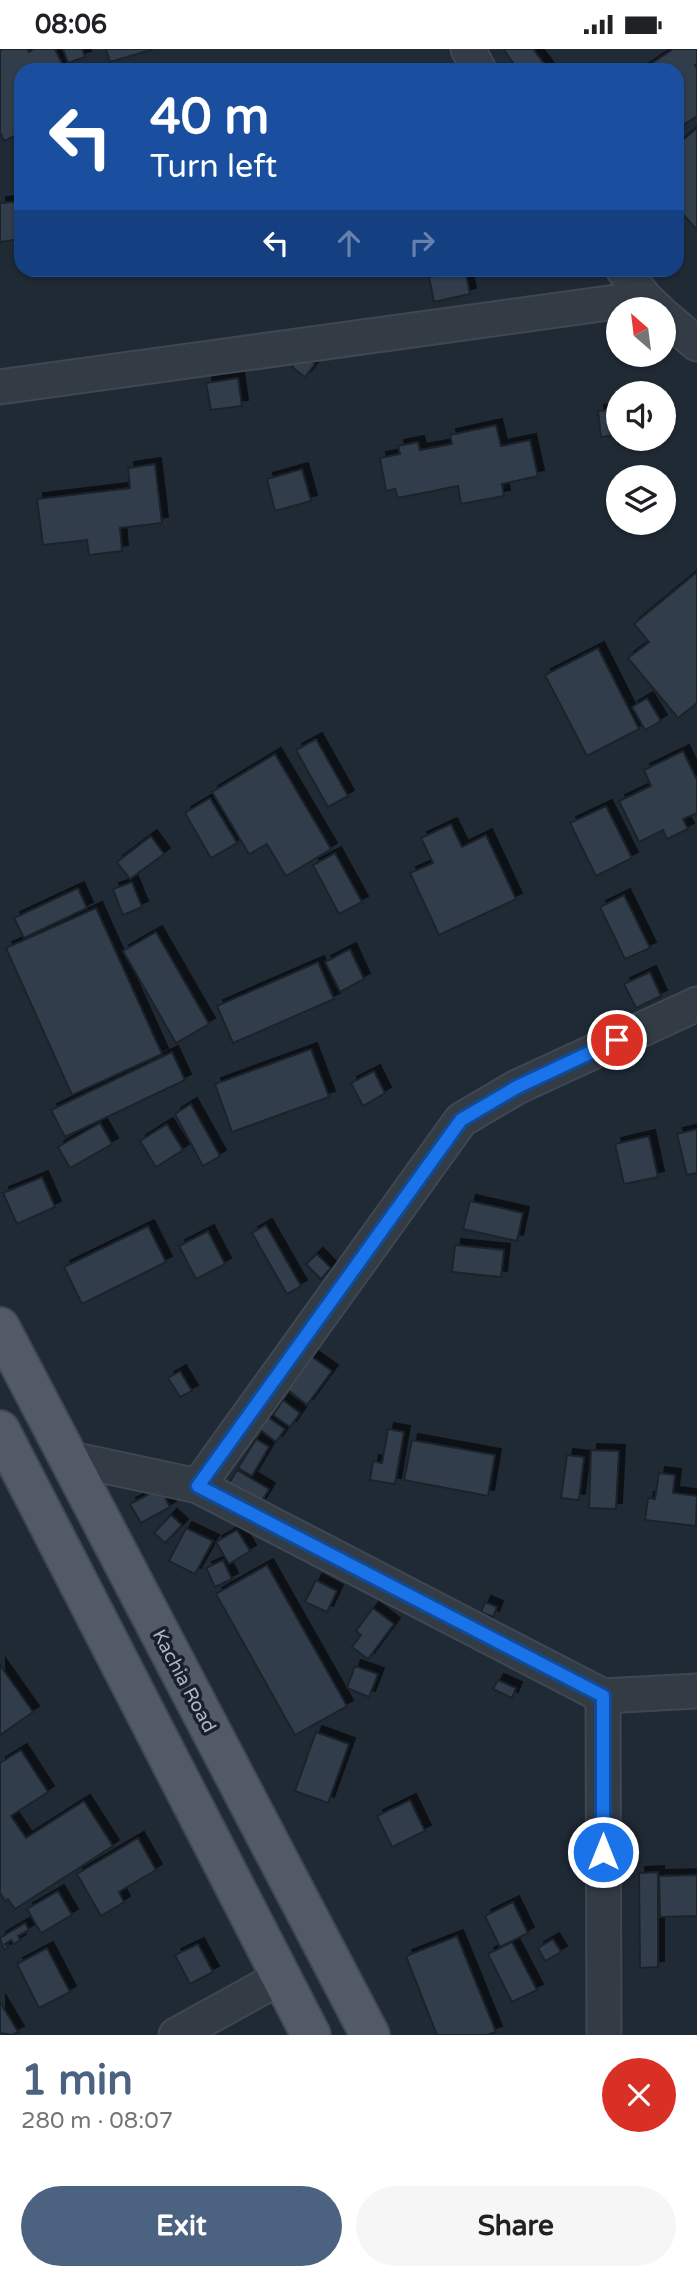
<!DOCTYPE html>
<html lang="en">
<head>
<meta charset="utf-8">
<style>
	body { margin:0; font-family:"Varela Round",sans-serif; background:#f6f6f6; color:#202124; height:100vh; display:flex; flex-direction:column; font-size:26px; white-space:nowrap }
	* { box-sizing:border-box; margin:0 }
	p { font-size:23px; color:#757577 }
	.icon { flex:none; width:38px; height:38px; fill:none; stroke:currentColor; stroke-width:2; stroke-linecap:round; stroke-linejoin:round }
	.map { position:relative; height:1986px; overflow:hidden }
	.details { display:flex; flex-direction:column; background:#fff; flex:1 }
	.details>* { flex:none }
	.top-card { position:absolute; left:14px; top:14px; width:670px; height:214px; border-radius:21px; box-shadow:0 2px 5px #0004; background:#1a4fa0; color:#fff; overflow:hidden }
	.needle { width:46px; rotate:332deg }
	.tools { position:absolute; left:606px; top:248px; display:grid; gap:14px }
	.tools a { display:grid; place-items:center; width:70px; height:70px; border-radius:50%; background:#fff; box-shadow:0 2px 5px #0004; font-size:35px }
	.pin { position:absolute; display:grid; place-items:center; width:60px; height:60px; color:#fff; margin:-30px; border:4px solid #fff; border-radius:50%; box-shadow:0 2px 7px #0007 }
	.me { position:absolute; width:77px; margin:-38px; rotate:0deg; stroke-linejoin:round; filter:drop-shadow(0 0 5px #0008) }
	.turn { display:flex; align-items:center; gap:24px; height:147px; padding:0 21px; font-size:32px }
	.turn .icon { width:91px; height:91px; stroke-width:2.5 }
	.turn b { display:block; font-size:49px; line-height:60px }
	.lanes { display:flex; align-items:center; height:66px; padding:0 21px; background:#0003; justify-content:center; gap:35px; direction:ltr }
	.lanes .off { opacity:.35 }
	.round { display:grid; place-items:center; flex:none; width:74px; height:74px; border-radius:37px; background:#f6f6f6 }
	.head { display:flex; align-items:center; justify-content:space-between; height:119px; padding:0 21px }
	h1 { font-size:42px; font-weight:700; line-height:52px; color:#4c6281 }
	.cta { display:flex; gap:14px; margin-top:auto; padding:14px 21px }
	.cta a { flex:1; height:80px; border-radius:42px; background:#4c6281; color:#fff; font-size:28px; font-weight:700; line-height:80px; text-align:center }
	.cta a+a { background:#f6f6f6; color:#202124 }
	.status { display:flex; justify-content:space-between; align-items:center; height:49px; padding:0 35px; background:#fff; direction:ltr }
	.status svg { height:19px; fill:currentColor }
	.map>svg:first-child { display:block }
</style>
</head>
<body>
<div class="status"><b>08:06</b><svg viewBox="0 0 49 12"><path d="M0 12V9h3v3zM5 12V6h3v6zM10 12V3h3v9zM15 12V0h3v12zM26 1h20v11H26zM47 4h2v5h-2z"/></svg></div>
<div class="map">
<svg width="697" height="1986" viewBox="0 0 697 1986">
	<defs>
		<filter id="shadow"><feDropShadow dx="6" dy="-6" stdDeviation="0" flood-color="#0009"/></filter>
	</defs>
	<rect width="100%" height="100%" fill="#202a35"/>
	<g fill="#323e4c" stroke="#1b222c" stroke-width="2" filter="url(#shadow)">
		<polygon points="3,0 27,0 29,3 34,0 55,0 65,21 21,21 21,84 4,92 0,83 0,1"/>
		<polygon points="63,0 82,0 85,8 68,14"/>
		<polygon points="106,0 154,0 110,13"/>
		<polygon points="506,0 533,0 549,21 518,21 504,1"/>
		<polygon points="673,0 697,0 697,15 695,16 697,19 697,67 677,80 677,21 642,21"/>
		<polygon points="697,79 697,181 682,164 677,169 677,96"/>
		<polygon points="21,152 21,190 0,193 0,154"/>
		<polygon points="465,220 470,245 434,253 429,228"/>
		<polygon points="302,305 315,315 305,328 292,318"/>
		<polygon points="238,329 242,357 211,361 206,334"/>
		<polygon points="618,360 618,386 601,388 598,362"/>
		<polygon points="496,376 501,397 530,391 538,427 502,435 504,447 461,455 458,437 398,449 395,440 386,442 380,409 400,405 398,397 418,393 420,401 452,395 450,386"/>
		<polygon points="155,415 162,474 120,479 122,502 89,506 87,491 43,496 37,450 130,439 128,419"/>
		<polygon points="302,420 311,452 275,462 267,430"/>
		<polygon points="697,523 697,654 678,669 628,609 649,593 634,575"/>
		<polygon points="598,599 639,680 587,707 545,626"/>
		<polygon points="647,649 661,672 645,681 632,658"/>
		<polygon points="316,690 348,747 328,758 296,701"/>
		<polygon points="683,702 697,731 697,764 683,770 688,780 667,790 663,781 639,793 619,752 651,737 644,721"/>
		<polygon points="275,705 331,800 286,827 267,795 249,805 212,743"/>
		<polygon points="210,749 237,794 211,809 185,764"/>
		<polygon points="606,757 632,809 596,827 570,774"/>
		<polygon points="451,775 462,798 486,786 516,850 439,886 410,824 433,814 421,789"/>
		<polygon points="151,787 164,805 130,830 117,813"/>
		<polygon points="335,804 362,853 339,865 313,816"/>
		<polygon points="132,833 142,858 123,866 113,840"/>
		<polygon points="78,839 87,859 24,889 14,869"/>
		<polygon points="624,846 650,899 625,910 600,858"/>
		<polygon points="96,859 162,1005 72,1046 6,899"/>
		<polygon points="156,883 209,975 176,994 123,902"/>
		<polygon points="350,900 364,930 340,943 325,913"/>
		<polygon points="318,913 334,950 233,994 217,957"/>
		<polygon points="650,923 661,947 636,959 624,935"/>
		<polygon points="311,1000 329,1048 232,1083 215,1035"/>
		<polygon points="172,1003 185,1031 65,1088 51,1061"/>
		<polygon points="374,1022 385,1044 363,1057 351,1034"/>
		<polygon points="191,1055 220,1107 203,1117 175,1065"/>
		<polygon points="100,1074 112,1095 70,1119 58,1098"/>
		<polygon points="167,1075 183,1101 156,1118 140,1092"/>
		<polygon points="697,1080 697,1124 687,1126 677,1085"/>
		<polygon points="649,1087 658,1128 624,1135 615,1095"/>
		<polygon points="42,1128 55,1158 17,1175 3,1144"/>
		<polygon points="470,1152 523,1164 517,1192 463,1180"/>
		<polygon points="266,1176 301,1237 287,1245 252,1184"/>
		<polygon points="148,1177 166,1213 82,1255 64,1218"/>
		<polygon points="208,1182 225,1215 196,1230 179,1197"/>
		<polygon points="455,1196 504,1201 501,1228 452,1223"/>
		<polygon points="317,1205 331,1219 321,1230 306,1215"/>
		<polygon points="312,1308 332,1322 307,1356 288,1341"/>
		<polygon points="180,1322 192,1342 180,1348 168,1329"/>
		<polygon points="283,1351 300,1364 290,1378 273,1366"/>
		<polygon points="268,1368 285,1380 276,1393 259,1380"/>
		<polygon points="388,1380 404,1383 395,1435 370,1431 373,1412 382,1414"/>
		<polygon points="256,1390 269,1398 252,1427 238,1419"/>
		<polygon points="412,1391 495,1406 488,1447 404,1431"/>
		<polygon points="591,1401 619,1402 616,1460 589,1459"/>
		<polygon points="567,1406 584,1408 579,1451 561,1449"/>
		<polygon points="237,1421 269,1440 260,1455 228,1436"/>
		<polygon points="659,1424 675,1426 673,1444 697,1447 696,1477 645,1471 648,1449 655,1450"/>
		<polygon points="160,1439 170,1458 141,1474 130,1455"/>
		<polygon points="171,1466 182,1476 165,1494 154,1484"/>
		<polygon points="186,1479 213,1492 195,1525 169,1512"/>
		<polygon points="237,1481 250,1502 229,1515 216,1493"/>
		<polygon points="223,1511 232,1530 215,1538 206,1519"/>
		<polygon points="267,1516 347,1657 295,1686 216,1545"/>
		<polygon points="316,1531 337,1542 327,1563 305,1553"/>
		<polygon points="485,1553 497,1558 493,1568 481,1563"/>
		<polygon points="373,1559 394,1575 368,1610 352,1598 361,1586 356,1582"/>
		<polygon points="0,1616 33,1663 0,1686"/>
		<polygon points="355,1617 378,1625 369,1648 347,1639"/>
		<polygon points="498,1631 516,1639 512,1649 493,1640"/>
		<polygon points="316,1683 349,1695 328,1754 295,1742"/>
		<polygon points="21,1701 48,1743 11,1767 26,1789 84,1752 113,1797 15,1860 8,1850 5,1852 0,1844 0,1714"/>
		<polygon points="410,1751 425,1782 392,1798 377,1767"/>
		<polygon points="138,1789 156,1821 119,1843 124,1853 101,1867 77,1825"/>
		<polygon points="658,1823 658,1918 640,1919 639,1824"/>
		<polygon points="697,1826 697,1867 660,1868 659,1827"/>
		<polygon points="58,1842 72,1866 41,1884 27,1860"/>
		<polygon points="513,1853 528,1884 500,1898 485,1867"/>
		<polygon points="25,1874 29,1881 18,1887 20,1891 14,1895 11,1891 5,1895 8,1899 4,1901 0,1889"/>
		<polygon points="457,1887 496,1983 487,1986 437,1986 406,1907"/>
		<polygon points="553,1890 561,1903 545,1912 538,1899"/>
		<polygon points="512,1893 537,1941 512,1953 488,1905"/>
		<polygon points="198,1895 213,1923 190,1935 175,1906"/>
		<polygon points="47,1899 70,1943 39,1959 17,1915"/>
		<polygon points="0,1953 18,1983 12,1986 0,1984"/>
	</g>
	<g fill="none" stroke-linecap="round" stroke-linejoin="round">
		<defs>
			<g id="minor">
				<polyline points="468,0 479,21"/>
				<polyline points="623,220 645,249 658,261"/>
				<polyline points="663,266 697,295"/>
				<polyline points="0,338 645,249"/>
				<polyline points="67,1409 198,1437 603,1647 697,1642"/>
				<polyline points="198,1437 461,1071 517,1038 697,955"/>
				<polyline points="603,1647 604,1986"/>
				<polyline points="176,1986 281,1928"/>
			</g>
			<g id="primary">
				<polyline points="0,1278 370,1986"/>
				<polyline points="0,1381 311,1986"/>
			</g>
		</defs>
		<use href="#minor" stroke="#3f4752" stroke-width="37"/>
		<use href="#primary" stroke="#3f4752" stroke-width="42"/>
		<use href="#minor" stroke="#333b45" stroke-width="33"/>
		<use href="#primary" stroke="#515a66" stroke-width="38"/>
	</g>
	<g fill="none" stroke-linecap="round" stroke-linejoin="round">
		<defs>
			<polyline id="route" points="603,1803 603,1647 198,1437 461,1071 517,1038 617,991"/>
		</defs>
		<use href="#route" stroke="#114b97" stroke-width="18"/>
		<use href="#route" stroke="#1a73e8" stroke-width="12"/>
	</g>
	<g text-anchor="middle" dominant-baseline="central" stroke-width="7" stroke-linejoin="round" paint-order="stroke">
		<g font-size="19" fill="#adb6c3" stroke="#19202a">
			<text transform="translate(184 1632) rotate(62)">Kachia Road</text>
		</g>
	</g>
</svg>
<div class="tools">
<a><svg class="needle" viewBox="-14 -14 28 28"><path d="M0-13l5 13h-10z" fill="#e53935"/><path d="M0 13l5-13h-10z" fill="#757577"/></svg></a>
<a><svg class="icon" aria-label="sound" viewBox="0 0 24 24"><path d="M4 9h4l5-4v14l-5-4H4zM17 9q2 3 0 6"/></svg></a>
<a><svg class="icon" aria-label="layers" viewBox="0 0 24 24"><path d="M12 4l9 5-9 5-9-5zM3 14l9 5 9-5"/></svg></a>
</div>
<div class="pin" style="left:617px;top:991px;background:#d93025"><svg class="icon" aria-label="arrive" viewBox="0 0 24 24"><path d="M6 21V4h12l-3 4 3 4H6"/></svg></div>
<svg class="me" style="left:603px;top:1803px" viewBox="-20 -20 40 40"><circle r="17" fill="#1a73e8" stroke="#fff" stroke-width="3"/><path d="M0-11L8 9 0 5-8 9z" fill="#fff"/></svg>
<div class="top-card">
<div class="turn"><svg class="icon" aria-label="left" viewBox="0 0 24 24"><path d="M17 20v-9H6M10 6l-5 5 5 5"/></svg><div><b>40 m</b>Turn left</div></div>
<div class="lanes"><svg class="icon" aria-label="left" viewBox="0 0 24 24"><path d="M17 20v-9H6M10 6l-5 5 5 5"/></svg><svg class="icon off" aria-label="ahead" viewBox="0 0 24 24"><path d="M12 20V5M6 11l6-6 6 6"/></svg><svg class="icon off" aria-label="right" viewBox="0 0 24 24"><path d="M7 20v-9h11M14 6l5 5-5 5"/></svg></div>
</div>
</div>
<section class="details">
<div class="head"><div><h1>1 min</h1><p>280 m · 08:07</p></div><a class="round" style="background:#d93025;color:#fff"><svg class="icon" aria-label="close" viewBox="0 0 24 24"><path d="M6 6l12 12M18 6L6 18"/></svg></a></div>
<div class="cta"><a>Exit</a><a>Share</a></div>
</section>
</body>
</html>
